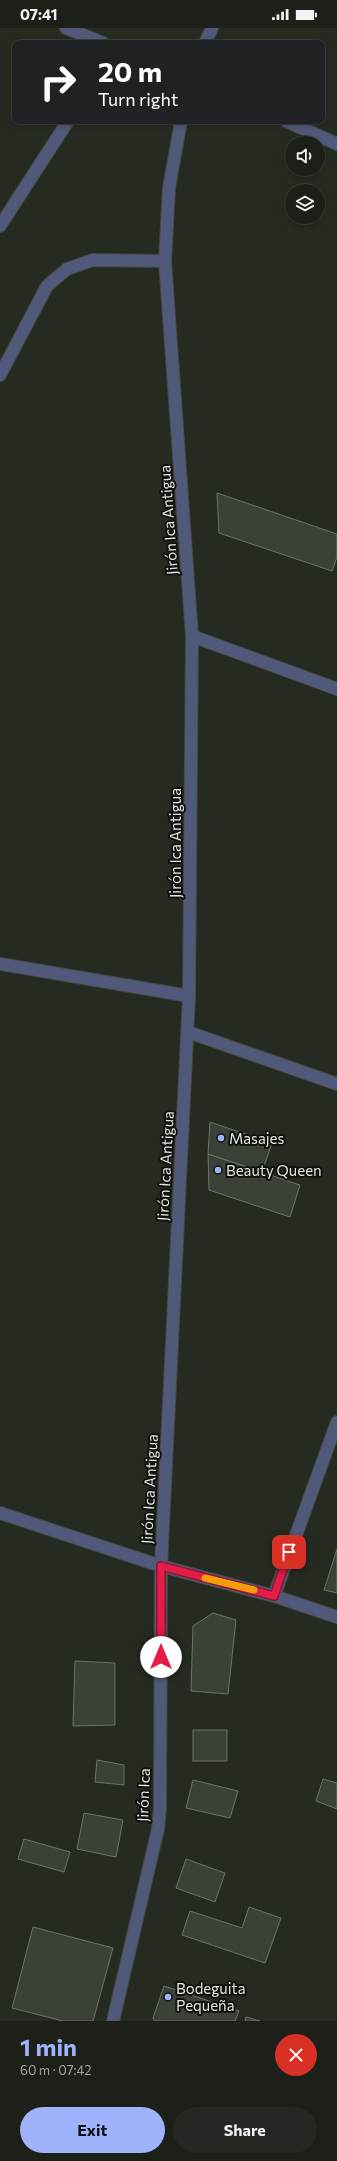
<!DOCTYPE html>
<html lang="en">
<head>
<meta charset="utf-8">
<style>
	body { margin:0; font-family:Commissioner,sans-serif; background:#252822; color:#f1f3f6; height:100vh; display:flex; flex-direction:column; font-size:15px; white-space:nowrap }
	* { box-sizing:border-box; margin:0 }
	p { font-size:13px; color:#a0a3a2 }
	.icon { flex:none; width:22px; height:22px; fill:none; stroke:currentColor; stroke-width:2; stroke-linecap:round; stroke-linejoin:round }
	.map { position:relative; height:1993px; overflow:hidden }
	.panel { display:flex; flex-direction:column; background:#1c2019; flex:1 }
	.panel>* { flex:none }
	.top-card { position:absolute; left:12px; top:12px; width:313px; height:84px; border-radius:8px; box-shadow:0 2px 6px #0003,0 0 0 1px #3a3e38; background:#202124; color:#fff; overflow:hidden }
	.controls { position:absolute; left:285px; top:108px; display:grid; gap:8px }
	.controls a { display:grid; place-items:center; width:40px; height:40px; border-radius:50%; background:#1c2019; box-shadow:0 2px 6px #0003,0 0 0 1px #3a3e38; font-size:20px }
	.pin { position:absolute; display:grid; place-items:center; width:34px; height:34px; color:#fff; margin:-17px; border-radius:8px; box-shadow:0 2px 6px #0006 }
	.me { position:absolute; width:44px; margin:-22px; rotate:0deg; stroke-linejoin:round; filter:drop-shadow(0 0 3px #0008) }
	.turn { display:flex; align-items:center; gap:14px; height:84px; padding:0 20px; font-size:18px }
	.turn .icon { width:52px; height:52px; stroke-width:2.5 }
	.turn b { display:block; font-size:28px; line-height:34px }
	.round { display:grid; place-items:center; flex:none; width:42px; height:42px; border-radius:21px; background:#252822 }
	.summary { display:flex; align-items:center; justify-content:space-between; height:68px; padding:0 20px }
	h1 { font-size:24px; font-weight:700; line-height:30px; color:#9fb3fd }
	.primary-button { display:flex; gap:8px; margin-top:auto; padding:8px 20px }
	.primary-button a { flex:1; height:46px; border-radius:24px; background:#9fb3fd; color:#111; font-size:16px; font-weight:700; line-height:46px; text-align:center }
	.primary-button a+a { background:#252822; color:#f1f3f6 }
	.status { display:flex; justify-content:space-between; align-items:center; height:28px; padding:0 20px; background:#1c2019; direction:ltr }
	.status svg { height:11px; fill:currentColor }
	.map>svg:first-child { display:block }
</style>
</head>
<body>
<div class="status"><b>07:41</b><svg viewBox="0 0 49 12"><path d="M0 12V9h3v3zM5 12V6h3v6zM10 12V3h3v9zM15 12V0h3v12zM26 1h20v11H26zM47 4h2v5h-2z"/></svg></div>
<div class="map">
<svg width="337" height="1993" viewBox="0 0 337 1993">
	<rect width="100%" height="100%" fill="#252b21"/>
	<g fill="#3a4136" stroke="#6c7367">
		<polygon points="217,465 337,506 337,529 332,543 219,505"/>
		<polygon points="210,1094 272,1115 262,1144 208,1126"/>
		<polygon points="208,1126 300,1157 290,1189 209,1162"/>
		<polygon points="337,1521 337,1565 324,1562"/>
		<polygon points="213,1585 236,1592 228,1666 191,1663 193,1598"/>
		<polygon points="75,1633 115,1635 115,1697 73,1698"/>
		<rect x="193" y="1702" width="34" height="31"/>
		<polygon points="97,1732 124,1737 124,1757 95,1754"/>
		<polygon points="323,1751 337,1755 337,1781 316,1773"/>
		<polygon points="193,1752 238,1763 230,1790 186,1780"/>
		<polygon points="84,1785 123,1792 116,1829 77,1821"/>
		<polygon points="24,1811 70,1824 64,1844 18,1831"/>
		<polygon points="186,1831 225,1845 215,1874 176,1860"/>
		<polygon points="249,1879 281,1890 265,1935 182,1907 190,1883 242,1900"/>
		<polygon points="33,1899 113,1920 93,1993 63,1993 12,1980"/>
		<polygon points="164,1958 239,1983 235,1993 154,1993 153,1990"/>
		<polygon points="246,1989 260,1993 245,1993"/>
	</g>
	<g fill="none" stroke-linecap="round" stroke-linejoin="round">
		<defs>
			<g id="minor">
				<polyline points="66,0 103,15"/>
				<polyline points="205,15 212,0"/>
				<polyline points="286,93 337,116"/>
				<polyline points="0,198 68,93"/>
				<polyline points="0,347 47,258 67,241 93,232 165,233"/>
				<polyline points="192,608 337,661"/>
				<polyline points="0,936 189,968"/>
				<polyline points="188,1004 337,1056"/>
				<polyline points="0,1485 161,1538 274,1568 337,1589"/>
				<polyline points="274,1568 337,1394"/>
				<polyline points="113,1993 158,1801 160,1781 161,1538 189,968 192,608 165,233 169,160 181,93"/>
			</g>
		</defs>
		<use href="#minor" stroke="#434940" stroke-width="14"/>
		<use href="#minor" stroke="#505979" stroke-width="12"/>
	</g>
	<g fill="none" stroke-linecap="round" stroke-linejoin="round">
		<defs>
			<polyline id="route" points="161,1629 161,1538 274,1568 289,1524"/>
		</defs>
		<use href="#route" stroke="#92132f" stroke-width="10"/>
		<use href="#route" stroke="#e11d48" stroke-width="7"/>
		<polyline stroke="#f59e0b" stroke-width="7" points="205,1550 254,1562"/>
	</g>
	<g fill="#9fb3fd" stroke="#10120e" stroke-width="1.5">
		<circle cx="221" cy="1110" r="4"/>
		<circle cx="218" cy="1142" r="4"/>
		<circle cx="168" cy="1969" r="4"/>
	</g>
	<g text-anchor="middle" dominant-baseline="central" stroke-width="4" stroke-linejoin="round" paint-order="stroke">
		<g font-size="15" fill="#e2e6e0" stroke="#10120e">
			<text transform="translate(168 492) rotate(-94)">Jirón Ica Antigua</text>
			<text transform="translate(175 815) rotate(-90)">Jirón Ica Antigua</text>
			<text transform="translate(165 1138) rotate(-87)">Jirón Ica Antigua</text>
			<text transform="translate(149 1461) rotate(-87)">Jirón Ica Antigua</text>
			<text transform="translate(143 1767) rotate(-88)">Jirón Ica</text>
		</g>
		<g font-size="15" fill="#e2e6e0" stroke="#10120e" text-anchor="start">
			<text x="229" y="1110">Masajes</text>
			<text x="226" y="1142">Beauty Queen</text>
			<text x="176" y="1960">Bodeguita<tspan x="176" dy="17">Pequeña</tspan></text>
		</g>
	</g>
</svg>
<div class="controls">
<a><svg class="icon" aria-label="sound" viewBox="0 0 24 24"><path d="M4 9h4l5-4v14l-5-4H4zM17 9q2 3 0 6"/></svg></a>
<a><svg class="icon" aria-label="layers" viewBox="0 0 24 24"><path d="M12 4l9 5-9 5-9-5zM3 14l9 5 9-5"/></svg></a>
</div>
<div class="pin" style="left:289px;top:1524px;background:#d93025"><svg class="icon" aria-label="arrive" viewBox="0 0 24 24"><path d="M6 21V4h12l-3 4 3 4H6"/></svg></div>
<svg class="me" style="left:161px;top:1629px" viewBox="-20 -20 40 40"><circle r="19" fill="#fff"/><path d="M0-13L10 11 0 6-10 11z" fill="#e11d48"/></svg>
<div class="top-card">
<div class="turn"><svg class="icon" aria-label="right" viewBox="0 0 24 24"><path d="M7 20v-9h11M14 6l5 5-5 5"/></svg><div><b>20 m</b>Turn right</div></div>
</div>
</div>
<section class="panel">
<div class="summary"><div><h1>1 min</h1><p>60 m · 07:42</p></div><a class="round" style="background:#d93025;color:#fff"><svg class="icon" aria-label="close" viewBox="0 0 24 24"><path d="M6 6l12 12M18 6L6 18"/></svg></a></div>
<div class="primary-button"><a>Exit</a><a>Share</a></div>
</section>
</body>
</html>
